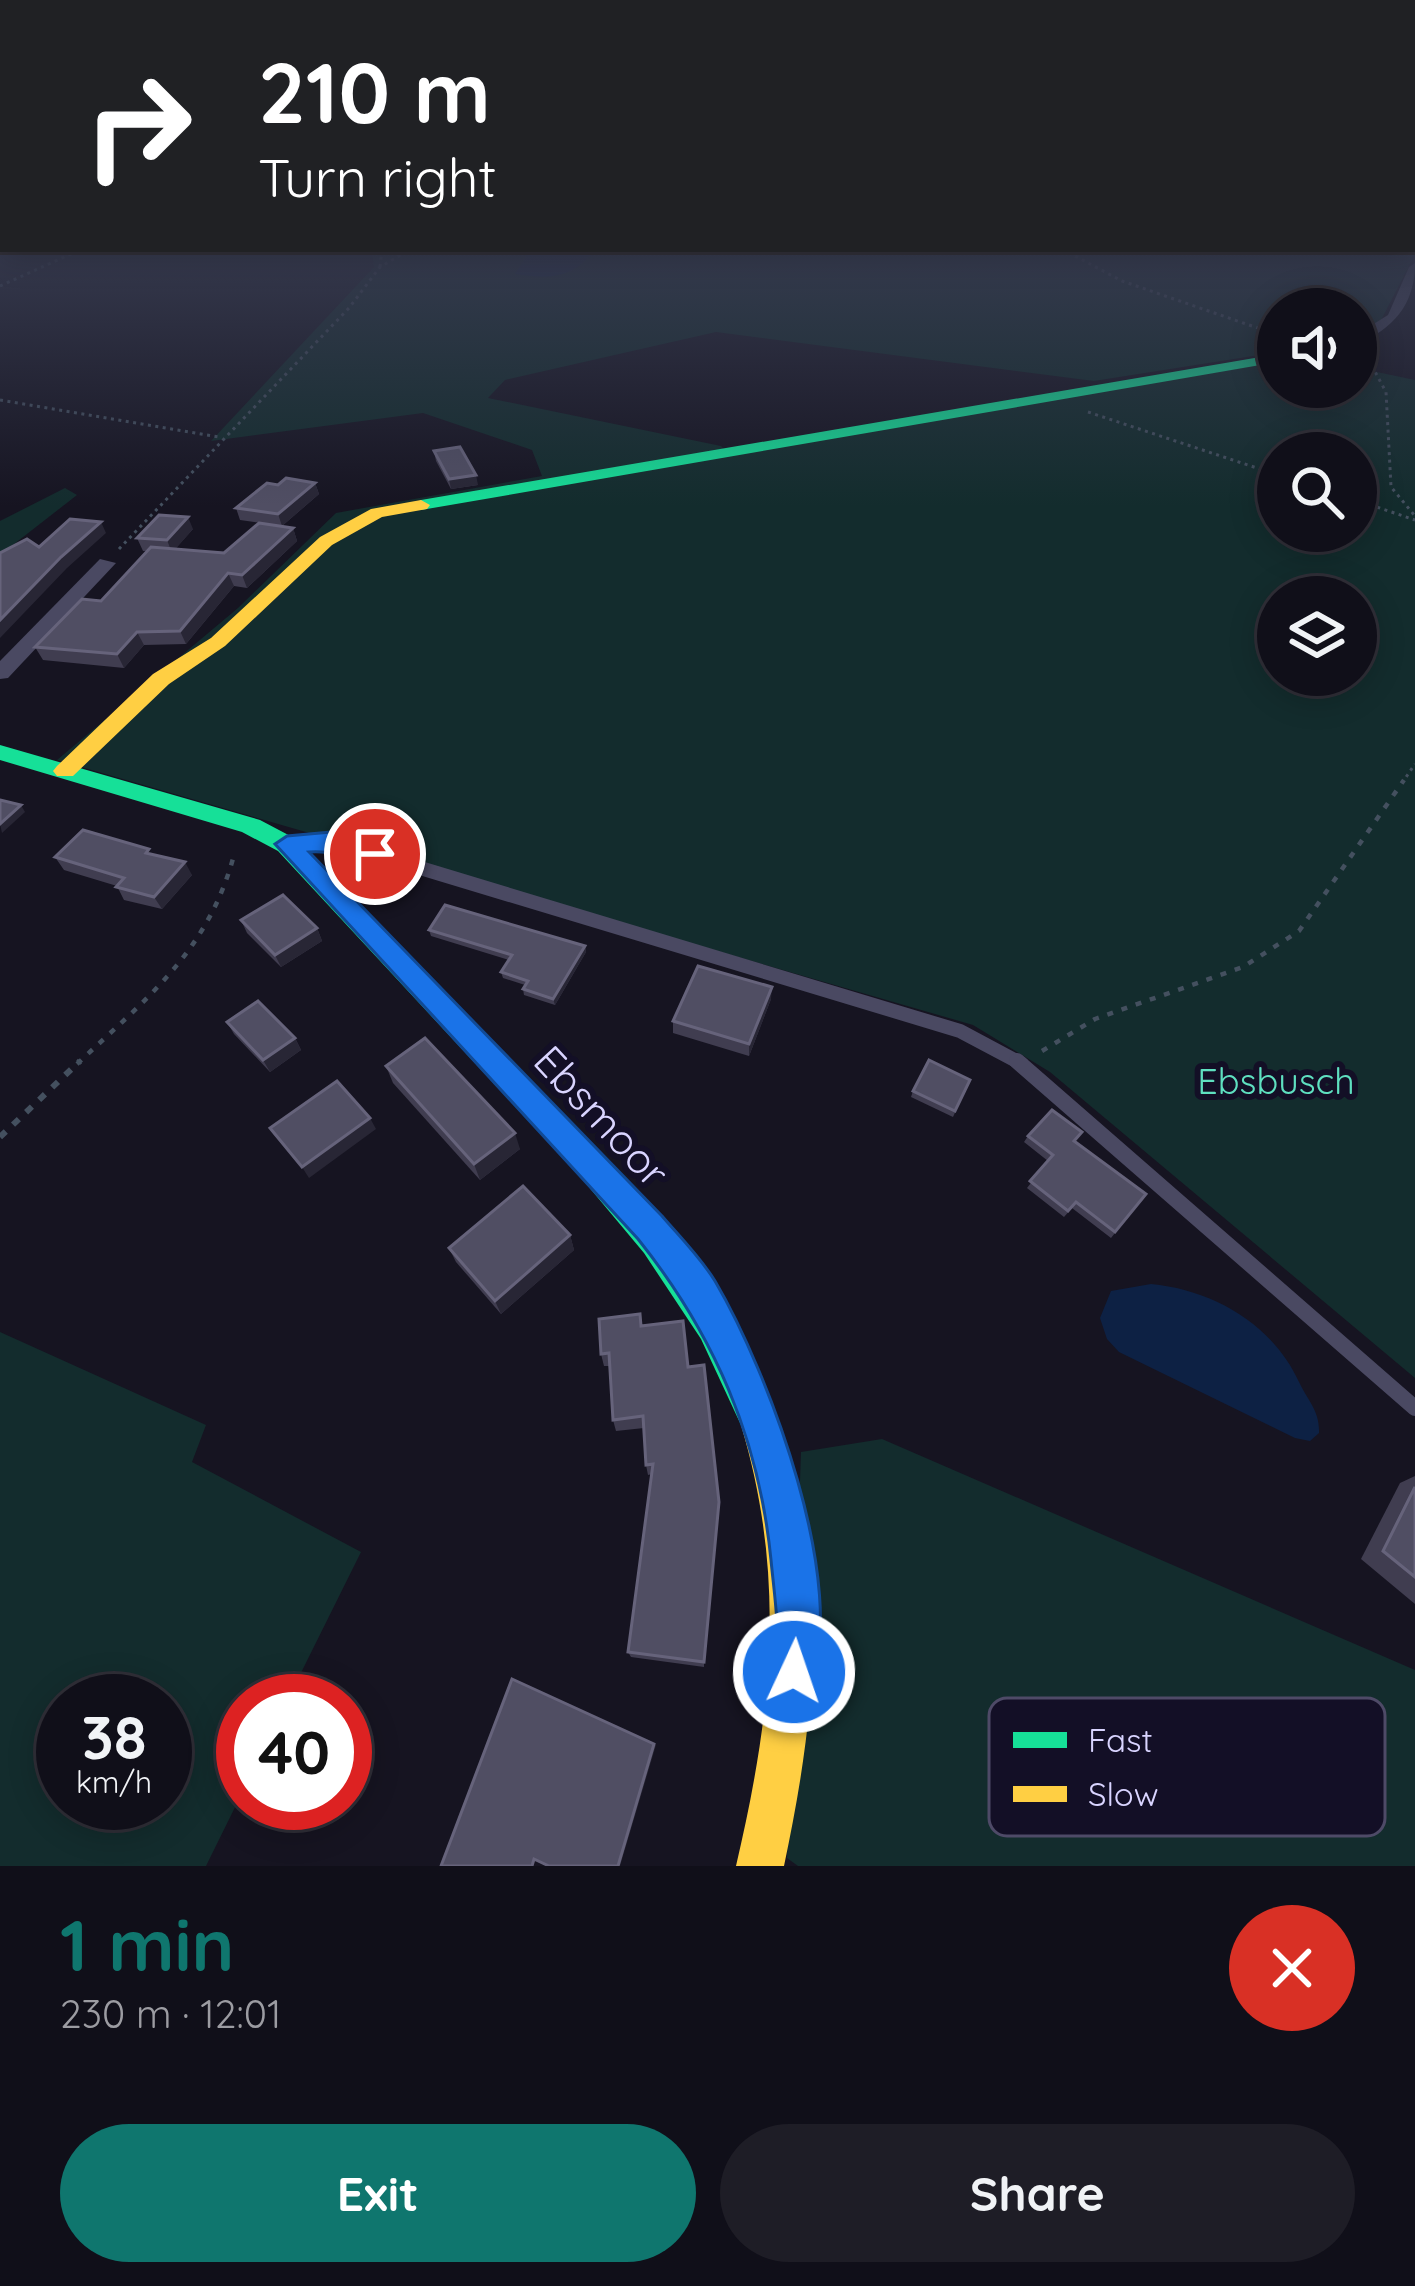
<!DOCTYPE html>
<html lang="en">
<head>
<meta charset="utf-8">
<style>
	body { margin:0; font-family:Quicksand,sans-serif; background:#1e1d26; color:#f1f3f6; height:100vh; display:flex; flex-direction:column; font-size:45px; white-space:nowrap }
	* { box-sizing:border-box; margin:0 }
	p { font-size:39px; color:#9c9ca2 }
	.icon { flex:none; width:66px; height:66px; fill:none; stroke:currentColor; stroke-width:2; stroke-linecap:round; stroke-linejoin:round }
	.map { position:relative; height:1866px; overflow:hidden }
	.panel { display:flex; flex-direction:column; background:#100f19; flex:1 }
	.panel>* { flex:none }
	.banner { position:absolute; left:0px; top:0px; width:1416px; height:252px; box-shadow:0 6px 30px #0003,0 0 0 3px #302f38; background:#202124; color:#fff; overflow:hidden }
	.fabs { position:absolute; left:1257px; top:288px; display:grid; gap:24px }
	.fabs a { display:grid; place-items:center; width:120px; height:120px; border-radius:50%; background:#100f19; box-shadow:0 6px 30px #0003,0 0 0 3px #302f38; font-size:60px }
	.speed { position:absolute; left:36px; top:1674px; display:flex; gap:24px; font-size:60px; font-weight:700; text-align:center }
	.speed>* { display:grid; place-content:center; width:156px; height:156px; border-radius:50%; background:#100f19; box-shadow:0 6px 30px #0003,0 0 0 3px #302f38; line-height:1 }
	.speed small { font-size:30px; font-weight:400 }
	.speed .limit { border:18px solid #d22; background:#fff; color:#111 }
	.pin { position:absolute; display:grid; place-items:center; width:102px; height:102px; color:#fff; margin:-51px; border:6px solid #fff; border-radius:50%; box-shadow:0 3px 12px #0007 }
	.me { position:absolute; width:132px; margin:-66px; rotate:3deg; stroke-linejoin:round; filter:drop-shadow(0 0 9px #0008) }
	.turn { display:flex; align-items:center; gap:42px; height:252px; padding:0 60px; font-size:54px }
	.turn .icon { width:156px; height:156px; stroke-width:2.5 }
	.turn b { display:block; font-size:84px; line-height:102px }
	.round { display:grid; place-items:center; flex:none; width:126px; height:126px; border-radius:63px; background:#1e1d26 }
	.headline { display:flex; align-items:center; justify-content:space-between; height:204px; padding:0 60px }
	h1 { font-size:72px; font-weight:800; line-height:90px; color:#0f766e }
	.primary-button { display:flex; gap:24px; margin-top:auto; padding:24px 60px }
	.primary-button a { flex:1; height:138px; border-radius:72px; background:#0f766e; color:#fff; font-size:48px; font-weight:800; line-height:138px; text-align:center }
	.primary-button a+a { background:#1e1d26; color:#f1f3f6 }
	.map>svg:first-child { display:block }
</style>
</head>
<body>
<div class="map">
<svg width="1415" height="1866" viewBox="0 0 1415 1866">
	<rect width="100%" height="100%" fill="#161421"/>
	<g fill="#132c2d" fill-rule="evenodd">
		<path d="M1415,244V254L1377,328L1356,335V309H1278V352L1094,381L716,332L505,380L488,398L721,446L728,454L1278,362V387H1356V347L1370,342L1358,368L1415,380V1378L1050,1072L973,1025L57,760L238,608L336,513L542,476L532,450L423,413L211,441L374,267L372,249H1413ZM1278,453H1356V531H1278ZM1278,597H1356V675H1278Z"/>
		<polygon points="65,488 77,495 0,555 0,521"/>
		<path d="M0,1332L206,1425L192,1462L361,1552L287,1701H243V1791L206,1866H0ZM63,1701H165V1803H63Z"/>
		<polygon points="882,1439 1415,1670 1415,1866 798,1866 787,1858 801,1452"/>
	</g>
	<g fill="#0d2144">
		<path d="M531,249H593L594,250C574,279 547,279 515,274Z"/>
		<path d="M1151,1284C1214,1290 1273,1325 1299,1382C1308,1401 1320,1411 1319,1433L1310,1441L1295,1438L1119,1352L1107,1339L1100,1318L1111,1291Z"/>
	</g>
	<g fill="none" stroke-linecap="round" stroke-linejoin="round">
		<g stroke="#44505f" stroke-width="3" stroke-dasharray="3 4.5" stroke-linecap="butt">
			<polyline points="1062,249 1122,281 1278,335"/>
			<polyline points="380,267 382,249"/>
			<polyline points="0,286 82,249"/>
			<polyline points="1356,364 1373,368 1386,392 1391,487 1415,516"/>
			<polyline points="0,400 219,437"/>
			<polyline points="1088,412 1278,475"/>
			<polyline points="1356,500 1415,520"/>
			<polyline points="119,549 349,308 380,267 411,249"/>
			<polyline points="1402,783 1415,764"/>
		</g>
		<g stroke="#44505f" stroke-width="4.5" stroke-dasharray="6 9" stroke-linecap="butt">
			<polyline points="1042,1051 1095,1019 1243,967 1299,931 1404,780"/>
			<path d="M77,1064C148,997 210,950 235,851"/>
		</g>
		<polyline stroke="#44505f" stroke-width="6" stroke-dasharray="8 10" stroke-linecap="butt" points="0,1137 80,1061"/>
		<polyline stroke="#4a4962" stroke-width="14" points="292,844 331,841 960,1031 1022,1064"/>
		<polyline stroke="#4a4962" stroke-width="16" points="1017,1061 1415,1408"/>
		<g fill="#4a4962" fill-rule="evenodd">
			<path d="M1415,263C1415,305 1393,329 1356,345V335L1388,315L1409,267Z"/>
			<polygon points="100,559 116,563 8,678 0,679 0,661"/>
		</g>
		<g fill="#16e098" fill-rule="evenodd">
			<polygon points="1278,354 1278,362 421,510 412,505 421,500"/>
			<path d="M0,745L260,820L296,839C366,911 435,983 505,1055C623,1176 713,1265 779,1425L773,1438L760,1444L747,1438L701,1339L644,1253L578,1174L278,851L242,832L0,760Z"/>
		</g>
		<g fill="#ffcf43" fill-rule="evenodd">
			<polygon points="421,500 430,505 427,509 382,517 332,545 225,646 169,684 73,776 57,776 53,771 57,766 153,674 211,638 320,537 371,509"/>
			<path d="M760,1406L773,1412C834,1558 816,1715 784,1866H736C772,1712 787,1579 741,1425L747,1412Z"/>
		</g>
	</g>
	<g fill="#403d50">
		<polygon points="434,451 478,485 451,489 436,461"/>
		<polygon points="315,483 319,494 282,526 240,520 236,508"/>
		<polygon points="293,528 297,541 247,588 234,586 186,644 144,645 124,668 43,660 35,647 101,601 147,551 143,551 137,538 193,529 175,549 224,553"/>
		<polygon points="153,854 192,875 162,909 124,900 117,886 64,870 55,857"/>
		<polygon points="241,920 317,928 322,941 281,967 247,933"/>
		<polygon points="429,930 585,946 586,952 555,1005 524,995 523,989 525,985 503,978 501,972 509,960 431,936"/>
		<polygon points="771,999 749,1056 673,1033 673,1021"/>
		<polygon points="227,1022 295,1038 301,1050 270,1072 234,1034"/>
		<polygon points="386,1066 520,1149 480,1180 393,1083"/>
		<polygon points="970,1080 953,1117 911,1097 913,1091"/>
		<polygon points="1028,1136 1075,1142 1146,1194 1111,1238 1072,1208 1064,1217 1027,1188 1048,1161 1024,1142"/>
		<polygon points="570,1235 574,1250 501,1314 456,1262 449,1248"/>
		<polygon points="641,1326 688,1367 704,1365 704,1667 631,1657 628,1652 652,1474 648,1475 646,1465 644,1428 616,1431 613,1420 610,1366 604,1366 601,1354"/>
		<polygon points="1415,1476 1415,1604 1361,1559 1400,1483"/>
	</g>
	<g fill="#282635">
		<polygon points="476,475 478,485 451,489 449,479"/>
		<polygon points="315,483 319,494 282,526 278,514"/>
		<polygon points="188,517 193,529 172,553 167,540"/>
		<polygon points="101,522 106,533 67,568 0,638 0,620 61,557"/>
		<polygon points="293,528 297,541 247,588 242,575"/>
		<polygon points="228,573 234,586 186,644 180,631"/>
		<polygon points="137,632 144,645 124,668 117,654"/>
		<polygon points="21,805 25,812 2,833 0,824"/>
		<polygon points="185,862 192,875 162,909 154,897"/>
		<polygon points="317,928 322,941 281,967 275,955"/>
		<polygon points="585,946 586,952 555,1005 553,999"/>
		<polygon points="772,987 771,999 749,1056 749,1044"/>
		<polygon points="295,1038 301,1050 270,1072 263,1060"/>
		<polygon points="370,1118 376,1129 309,1178 302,1167"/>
		<polygon points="515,1133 520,1149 480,1180 474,1164"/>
		<polygon points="570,1235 574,1250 501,1314 495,1301"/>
		<polygon points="654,1744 656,1745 620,1866 618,1866"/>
	</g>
	<g fill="#504e63" stroke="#66637b" stroke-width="3">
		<polygon points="460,447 476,475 449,479 434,451"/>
		<polygon points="286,478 315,483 278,514 236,508 267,483 278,485"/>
		<polygon points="159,515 188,517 167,540 137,538"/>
		<polygon points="70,519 101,522 61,557 0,620 0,553 27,539 39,547"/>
		<polygon points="259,523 293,528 242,575 228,573 180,631 137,632 117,654 35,647 82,599 101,601 151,547 224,553"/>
		<polygon points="0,800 21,805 0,824"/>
		<polygon points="83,830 149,849 146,853 185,862 154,897 116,887 124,878 55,857"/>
		<polygon points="283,895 317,928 275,955 241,920"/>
		<polygon points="445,905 585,946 553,999 523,989 528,981 501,972 512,955 429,930"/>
		<polygon points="698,966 772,987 749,1044 673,1021"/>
		<polygon points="258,1001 295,1038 263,1060 227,1022"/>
		<polygon points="425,1038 515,1133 474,1164 386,1066"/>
		<polygon points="929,1060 970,1080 955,1111 913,1091"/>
		<polygon points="337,1081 370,1118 302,1167 270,1128"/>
		<polygon points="1052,1110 1082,1132 1074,1141 1146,1194 1115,1232 1076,1202 1068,1211 1030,1181 1053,1155 1028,1136"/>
		<polygon points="523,1186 570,1235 495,1301 449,1248"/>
		<polygon points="640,1314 641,1326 683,1321 688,1367 704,1365 719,1502 704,1662 628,1652 653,1464 646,1465 643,1416 613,1420 609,1353 601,1354 599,1319"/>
		<polygon points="1415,1487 1415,1577 1383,1551"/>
		<polygon points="512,1679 654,1744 618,1866 549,1866 534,1859 532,1866 441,1866"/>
	</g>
	<linearGradient id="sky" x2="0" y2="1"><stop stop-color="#0c0b12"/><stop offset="0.48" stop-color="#363a4e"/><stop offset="1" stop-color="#363a4e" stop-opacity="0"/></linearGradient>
	<rect width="1415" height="506" fill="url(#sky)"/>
	<path fill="#1a73e8" stroke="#114b97" stroke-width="3" d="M331,832L384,847V860C360,865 335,849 309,852L662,1216C680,1237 701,1258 715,1281C768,1371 851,1588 809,1688L794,1694L778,1688C769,1666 778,1648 777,1624C776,1603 773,1581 771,1560C759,1438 714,1334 638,1239L275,844L287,836Z"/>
	<g text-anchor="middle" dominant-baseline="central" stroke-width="12" stroke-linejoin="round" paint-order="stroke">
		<g font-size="36" fill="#5fe0c0" stroke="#130f26">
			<text x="1276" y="1080">Ebsbusch</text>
		</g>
		<g font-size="42" fill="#d9d4ff" stroke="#130f26">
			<text transform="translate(602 1116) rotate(47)">Ebsmoor</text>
		</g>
	</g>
	<rect x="989" y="1698" width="396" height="138" rx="18" fill="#130f26" stroke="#4e4a67" stroke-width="3"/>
	<rect x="1013" y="1732" width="54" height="16" fill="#16e098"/>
	<rect x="1013" y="1786" width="54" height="16" fill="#ffcf43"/>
	<g font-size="33" fill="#d9d4ff">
		<text x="1088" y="1752">Fast</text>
		<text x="1088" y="1806">Slow</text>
	</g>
</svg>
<div class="fabs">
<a><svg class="icon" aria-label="sound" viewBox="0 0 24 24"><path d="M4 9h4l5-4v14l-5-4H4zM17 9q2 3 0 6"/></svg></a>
<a><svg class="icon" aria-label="search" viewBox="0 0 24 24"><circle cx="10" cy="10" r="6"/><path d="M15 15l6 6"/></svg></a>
<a><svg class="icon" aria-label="layers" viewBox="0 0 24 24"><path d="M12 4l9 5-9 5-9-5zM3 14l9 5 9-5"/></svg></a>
</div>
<div class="speed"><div>38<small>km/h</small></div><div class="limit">40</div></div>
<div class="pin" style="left:375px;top:854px;background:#d93025"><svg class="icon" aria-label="arrive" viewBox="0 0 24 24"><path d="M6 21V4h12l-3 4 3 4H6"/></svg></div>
<svg class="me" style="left:794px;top:1672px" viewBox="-20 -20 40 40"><circle r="17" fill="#1a73e8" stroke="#fff" stroke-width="3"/><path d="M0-11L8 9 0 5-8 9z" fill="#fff"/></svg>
<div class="banner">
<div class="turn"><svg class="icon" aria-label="right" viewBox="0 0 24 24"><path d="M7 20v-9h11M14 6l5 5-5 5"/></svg><div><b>210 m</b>Turn right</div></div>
</div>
</div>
<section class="panel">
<div class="headline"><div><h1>1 min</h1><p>230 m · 12:01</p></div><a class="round" style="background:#d93025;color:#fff"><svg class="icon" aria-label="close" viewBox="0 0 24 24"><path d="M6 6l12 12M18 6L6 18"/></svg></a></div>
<div class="primary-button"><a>Exit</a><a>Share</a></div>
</section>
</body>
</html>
